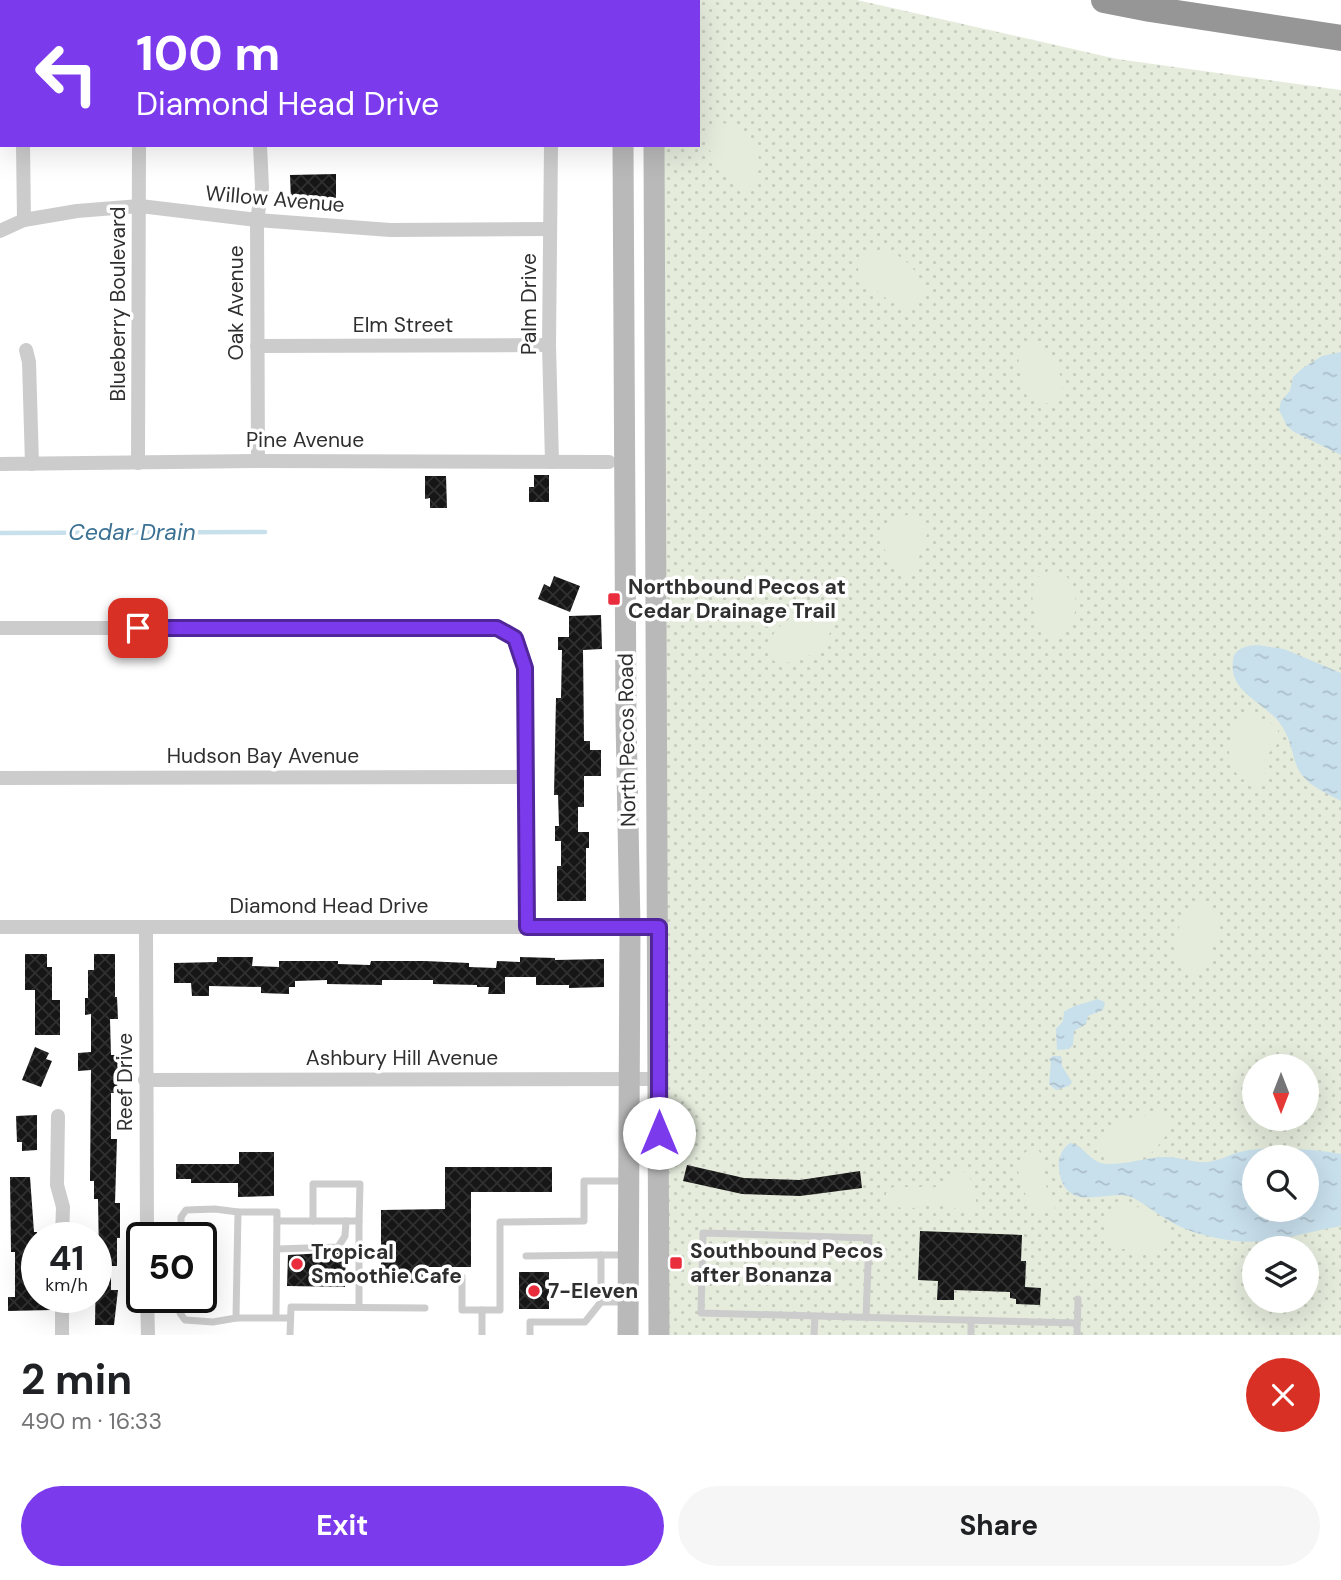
<!DOCTYPE html>
<html lang="en">
<head>
<meta charset="utf-8">
<style>
	body { margin:0; font-family:"DM Sans",sans-serif; background:#f6f6f6; color:#202124; height:100vh; display:flex; flex-direction:column; font-size:26px; white-space:nowrap }
	* { box-sizing:border-box; margin:0 }
	p { font-size:23px; color:#757577 }
	.icon { flex:none; width:38px; height:38px; fill:none; stroke:currentColor; stroke-width:2; stroke-linecap:round; stroke-linejoin:round }
	.map { position:relative; height:1335px; overflow:hidden }
	.details { display:flex; flex-direction:column; background:#fff; flex:1 }
	.details>* { flex:none }
	.hud { position:absolute; left:0px; top:0px; width:700px; height:147px; box-shadow:0 7px 28px #0002; background:#7c3aed; color:#fff; overflow:hidden }
	.needle { width:46px; rotate:180deg }
	.controls { position:absolute; left:1242px; top:1054px; display:grid; gap:14px }
	.controls a { display:grid; place-items:center; width:77px; height:77px; border-radius:50%; background:#fff; box-shadow:0 7px 28px #0002; font-size:35px }
	.speed { position:absolute; left:21px; top:1222px; display:flex; gap:14px; font-size:35px; font-weight:700; text-align:center }
	.speed>* { display:grid; place-content:center; width:91px; height:91px; border-radius:50%; background:#fff; box-shadow:0 7px 28px #0002; line-height:1 }
	.speed small { font-size:18px; font-weight:400 }
	.speed .limit { border:4px solid #111; border-radius:10px; background:#fff; color:#111 }
	.pin { position:absolute; display:grid; place-items:center; width:60px; height:60px; color:#fff; margin:-30px; border-radius:14px; box-shadow:0 4px 10px #0006 }
	.me { position:absolute; width:77px; margin:-38px; rotate:0deg; stroke-linejoin:round; filter:drop-shadow(0 0 5px #0008) }
	.turn { display:flex; align-items:center; gap:24px; height:147px; padding:0 21px; font-size:32px }
	.turn .icon { width:91px; height:91px; stroke-width:2.5 }
	.turn b { display:block; font-size:49px; line-height:60px }
	.round { display:grid; place-items:center; flex:none; width:74px; height:74px; border-radius:37px; background:#f6f6f6 }
	.summary { display:flex; align-items:center; justify-content:space-between; height:119px; padding:0 21px }
	h1 { font-size:42px; font-weight:700; line-height:52px }
	.action { display:flex; gap:14px; margin-top:auto; padding:14px 21px }
	.action a { flex:1; height:80px; border-radius:42px; background:#7c3aed; color:#fff; font-size:28px; font-weight:700; line-height:80px; text-align:center }
	.action a+a { background:#f6f6f6; color:#202124 }
	.map>svg:first-child { display:block }
</style>
</head>
<body>
<div class="map">
<svg width="1341" height="1335" viewBox="0 0 1341 1335">
	<defs>
		<pattern id="grass-dots" width="8" height="8" patternUnits="userSpaceOnUse" patternTransform="scale(1.75)"><rect width="8" height="8" fill="#e5ecdc"/><path d="M2 2h.1M6 6h.1" fill="none" stroke="#c5cbbd" stroke-width="1.8" stroke-linecap="round"/></pattern>
		<pattern id="water-ripples" width="26" height="14" patternUnits="userSpaceOnUse" patternTransform="scale(1.75)"><rect width="26" height="14" fill="#c8dfec"/><path d="M2 4q2-2 4 0t4 0M15 11q2-2 4 0t4 0" fill="none" stroke="#acc0cb"/></pattern>
		<pattern id="building-cross-hatch" width="8" height="8" patternUnits="userSpaceOnUse" patternTransform="scale(1.75)"><rect width="8" height="8" fill="#161616"/><path d="M0 0l8 8M0 8l8-8" fill="none" stroke="#303030"/></pattern>
	</defs>
	<rect width="100%" height="100%" fill="#fff"/>
	<path fill="url(#grass-dots)" fill-rule="evenodd" d="M661,0H857L1117,59L1341,90V1335H669L663,145H698V2ZM1255,1066H1307V1118H1255ZM1255,1157H1307V1209H1255ZM1255,1248H1307V1300H1255Z"/>
	<g fill="#e5ecdc">
		<path d="M723,123C748,128 767,154 756,178C753,187 749,190 740,191L735,187C731,181 727,174 723,168C713,154 685,126 723,123Z"/>
		<path d="M876,250C898,248 922,272 925,293L916,304C911,307 906,308 900,306C890,303 884,296 876,290C856,275 848,262 876,250Z"/>
		<path d="M1028,344C1054,343 1062,371 1062,393L1054,403L1039,404L1026,395L1017,353L1022,347Z"/>
		<path d="M907,515L921,517L928,525C928,542 917,553 917,570L909,577C898,576 900,569 894,562C874,538 872,523 907,515Z"/>
		<path d="M1050,570C1083,570 1083,627 1058,638C1038,635 1026,597 1036,580C1039,575 1045,573 1050,570Z"/>
		<path d="M819,607L826,609C848,641 795,672 772,660C760,629 795,613 819,607Z"/>
		<path d="M1248,716C1261,716 1289,727 1276,746C1272,751 1267,753 1265,759C1264,764 1265,771 1265,776L1256,783C1242,783 1235,773 1229,761C1229,746 1232,720 1248,716Z"/>
		<path d="M1203,903C1216,906 1223,923 1218,935C1217,941 1213,946 1211,951C1204,972 1194,982 1176,961C1170,943 1182,907 1203,903Z"/>
		<path d="M1160,1115L1169,1121L1170,1129C1165,1138 1157,1148 1149,1155C1139,1162 1111,1165 1104,1153C1087,1123 1142,1113 1160,1115Z"/>
		<path d="M1029,1150H1038L1044,1157L1045,1183L1055,1207L1053,1212C1032,1222 1002,1162 1029,1150Z"/>
		<path d="M959,1169C972,1175 977,1190 976,1204L967,1212C957,1211 949,1204 940,1204C921,1204 900,1217 886,1198V1193L893,1187H937L953,1170Z"/>
		<path d="M1122,1204C1138,1203 1165,1219 1171,1235L1166,1248C1151,1259 1093,1251 1107,1220C1110,1213 1115,1207 1122,1204Z"/>
	</g>
	<g fill="url(#water-ripples)" fill-rule="evenodd">
		<polygon points="1341,352 1341,455 1294,432 1287,426 1279,410 1281,401 1290,391 1293,377 1303,368 1322,356"/>
		<path d="M1257,645L1284,649L1341,673V801C1323,791 1303,784 1296,764C1292,752 1290,739 1283,728C1269,703 1228,694 1233,661C1234,648 1246,646 1257,645Z"/>
		<path d="M1097,999L1105,1002L1103,1010L1088,1016L1086,1024L1074,1031L1073,1045L1069,1049L1057,1050L1056,1029L1063,1021L1064,1012C1070,1006 1087,1003 1097,999Z"/>
		<polygon points="1053,1056 1061,1056 1062,1066 1072,1082 1069,1086 1056,1090 1049,1084 1051,1062 1049,1059"/>
		<path d="M1070,1143C1084,1145 1090,1163 1106,1164C1126,1165 1150,1156 1170,1157C1184,1158 1199,1165 1213,1161C1223,1159 1233,1153 1244,1151C1268,1146 1317,1149 1341,1154V1226C1305,1232 1271,1245 1235,1241C1212,1238 1187,1232 1168,1220C1155,1213 1145,1203 1131,1197C1111,1189 1075,1211 1062,1182C1060,1176 1058,1168 1059,1161C1061,1153 1063,1148 1070,1143ZM1255,1157H1307V1209H1255Z"/>
	</g>
	<g fill="none" stroke-linecap="round" stroke-linejoin="round">
		<polyline stroke="#c8dfec" stroke-width="4.5" points="0,533 265,532"/>
	</g>
	<g fill="url(#building-cross-hatch)">
		<polygon points="336,174 336,205 318,205 318,201 291,201 290,175"/>
		<polygon points="534,475 549,475 549,502 529,502 529,487 534,487"/>
		<polygon points="425,476 446,476 447,508 430,508 430,498 425,499"/>
		<polygon points="554,576 580,586 570,612 538,599 544,584 550,587"/>
		<polygon points="601,615 602,649 583,650 584,741 590,741 590,750 601,750 601,776 584,776 584,807 578,807 578,832 589,832 589,848 586,848 586,901 557,901 557,866 561,866 561,841 555,841 555,826 559,826 558,795 554,795 556,698 561,698 562,650 558,650 558,637 569,637 569,616"/>
		<polygon points="25,954 47,954 47,967 52,967 52,1000 60,1000 60,1035 35,1035 35,990 25,990"/>
		<polygon points="94,954 115,954 115,997 117,997 118,1019 110,1019 111,1055 117,1055 118,1070 117,1093 111,1093 111,1139 117,1139 115,1203 120,1203 120,1238 117,1238 117,1266 111,1266 111,1290 118,1290 114,1325 95,1325 96,1257 99,1257 98,1199 94,1199 94,1181 90,1181 91,1070 78,1071 78,1053 91,1052 91,1014 85,1015 85,998 88,998 88,970 94,970"/>
		<polygon points="217,957 253,957 252,966 279,967 279,961 338,961 338,964 370,965 371,961 425,961 469,963 469,967 496,968 497,961 520,962 520,957 555,958 555,960 604,959 604,987 569,988 569,985 536,985 536,977 505,977 505,994 488,994 489,987 477,987 477,985 433,984 433,980 382,980 382,985 327,984 327,980 295,981 295,987 289,987 289,994 261,993 261,987 209,986 209,996 192,996 191,983 174,983 174,963 217,962"/>
		<polygon points="35,1047 49,1053 46,1059 52,1061 41,1087 22,1080"/>
		<polygon points="37,1115 37,1150 22,1151 22,1142 17,1142 16,1116"/>
		<polygon points="239,1152 274,1152 274,1196 238,1197 238,1183 191,1183 191,1179 176,1179 176,1164 239,1164"/>
		<polygon points="687,1165 744,1178 800,1180 860,1171 862,1188 800,1196 742,1194 683,1181"/>
		<polygon points="445,1167 552,1167 552,1192 471,1192 471,1267 429,1267 429,1283 381,1283 381,1210 445,1209"/>
		<polygon points="10,1177 30,1177 34,1232 37,1232 37,1246 31,1246 31,1266 37,1266 37,1297 52,1297 52,1310 8,1311 8,1297 15,1297 15,1252 11,1252"/>
		<polygon points="920,1231 1022,1235 1021,1261 1026,1261 1025,1287 1041,1288 1040,1305 1016,1304 1016,1299 1010,1298 1010,1292 954,1290 954,1300 937,1300 938,1281 918,1280"/>
		<polygon points="346,1252 345,1287 287,1286 288,1255"/>
		<rect x="519" y="1272" width="30" height="37"/>
		<rect x="189" y="1297" width="18" height="12"/>
	</g>
	<g fill="none" stroke-linecap="round" stroke-linejoin="round">
		<g stroke="#ccc" stroke-width="7">
			<polyline points="277,1221 359,1221 359,1307"/>
			<polyline points="313,1221 313,1184 360,1184 359,1221"/>
			<polyline points="181,1237 181,1217 186,1210 215,1209 238,1212"/>
			<polyline points="277,1249 338,1247 345,1236 346,1221"/>
			<polyline points="526,1256 601,1255"/>
			<polyline points="462,1277 462,1310 482,1310 482,1335"/>
			<polyline points="180,1297 180,1313 185,1320 213,1322 236,1318"/>
			<polyline points="601,1302 601,1255 627,1255"/>
			<polyline points="482,1310 500,1310 500,1222 584,1221 584,1181 625,1181"/>
			<polyline points="276,1318 277,1212 238,1212 236,1318 290,1318"/>
			<polyline points="866,1318 869,1238 703,1233 701,1313 1077,1323"/>
			<polyline points="290,1335 291,1307 425,1308"/>
			<polyline points="530,1335 530,1322 585,1322 601,1302 626,1302"/>
			<polyline points="814,1335 815,1316"/>
			<polyline points="971,1335 971,1320"/>
			<polyline points="1077,1335 1078,1299"/>
		</g>
		<g stroke="#ccc" stroke-width="14">
			<polyline points="21,0 21,2"/>
			<polyline points="137,0 137,2"/>
			<polyline points="255,0 255,2"/>
			<polyline points="373,0 373,2"/>
			<polyline points="550,2 550,0"/>
			<polyline points="23,145 24,220"/>
			<polyline points="551,145 549,345 552,462"/>
			<polyline points="0,231 24,220 77,211 140,206 257,220 390,230 550,229"/>
			<polyline points="257,346 549,345"/>
			<polyline points="26,350 29,362 32,464"/>
			<polyline points="258,461 257,220 262,188 260,145"/>
			<polyline points="138,463 139,145"/>
			<polyline points="0,464 258,461 609,462"/>
			<polyline points="0,628 497,628 515,638 525,668 527,927"/>
			<polyline points="0,778 526,777"/>
			<polyline points="0,927 659,927"/>
			<polyline points="146,927 147,1237"/>
			<polyline points="145,1080 658,1079"/>
			<polyline points="58,1116 57,1185 63,1207 62,1237"/>
			<polyline points="147,1297 148,1335"/>
			<polyline points="62,1335 62,1297"/>
		</g>
		<g stroke="#b9b9b9" stroke-width="21">
			<polyline points="623,0 623,2"/>
			<polyline points="653,0 653,2"/>
			<polyline points="623,145 626,719 630,927 628,1335"/>
			<polyline points="654,145 659,1335"/>
		</g>
		<polyline stroke="#969696" stroke-width="26" points="1104,0 1150,9 1341,38"/>
	</g>
	<g fill="none" stroke-linecap="round" stroke-linejoin="round">
		<defs>
			<polyline id="route" points="138,628 497,628 515,638 525,668 527,927 659,927 659,1133"/>
		</defs>
		<use href="#route" stroke="#51269a" stroke-width="18"/>
		<use href="#route" stroke="#7c3aed" stroke-width="12"/>
	</g>
	<g fill="#e92d3d" stroke="#fff" stroke-width="2.5">
		<rect x="607" y="592" width="14" height="14" rx="3.5"/>
		<rect x="669" y="1256" width="14" height="14" rx="3.5"/>
		<circle cx="297" cy="1264" r="7"/>
		<circle cx="534" cy="1291" r="7"/>
	</g>
	<g text-anchor="middle" dominant-baseline="central" stroke-width="7" stroke-linejoin="round" paint-order="stroke">
		<g font-size="21" fill="#2f2f2f" stroke="#fff">
			<text transform="translate(275 199) rotate(5)">Willow Avenue</text>
			<text transform="translate(236 303) rotate(-90)">Oak Avenue</text>
			<text transform="translate(118 304) rotate(-90)">Blueberry Boulevard</text>
			<text transform="translate(529 304) rotate(-90)">Palm Drive</text>
			<text x="403" y="325">Elm Street</text>
			<text x="305" y="440">Pine Avenue</text>
			<text transform="translate(627 740) rotate(-91)">North Pecos Road</text>
			<text x="263" y="756">Hudson Bay Avenue</text>
			<text x="329" y="906">Diamond Head Drive</text>
			<text x="402" y="1058">Ashbury Hill Avenue</text>
			<text transform="translate(125 1082) rotate(-90)">Reef Drive</text>
		</g>
		<g font-size="21" font-weight="bold" fill="#2f2f2f" stroke="#fff" text-anchor="start">
			<text x="628" y="587">Northbound Pecos at<tspan x="628" dy="24">Cedar Drainage Trail</tspan></text>
			<text x="690" y="1251">Southbound Pecos<tspan x="690" dy="24">after Bonanza</tspan></text>
			<text x="311" y="1252">Tropical<tspan x="311" dy="24">Smoothie Cafe</tspan></text>
			<text x="548" y="1291">7-Eleven</text>
		</g>
		<g font-size="23" font-style="italic" fill="#3b7193" stroke="#fff">
			<text x="132" y="532">Cedar Drain</text>
		</g>
	</g>
</svg>
<div class="controls">
<a><svg class="needle" viewBox="-14 -14 28 28"><path d="M0-13l5 13h-10z" fill="#e53935"/><path d="M0 13l5-13h-10z" fill="#757577"/></svg></a>
<a><svg class="icon" aria-label="search" viewBox="0 0 24 24"><circle cx="10" cy="10" r="6"/><path d="M15 15l6 6"/></svg></a>
<a><svg class="icon" aria-label="layers" viewBox="0 0 24 24"><path d="M12 4l9 5-9 5-9-5zM3 14l9 5 9-5"/></svg></a>
</div>
<div class="speed"><div>41<small>km/h</small></div><div class="limit">50</div></div>
<div class="pin" style="left:138px;top:628px;background:#d93025"><svg class="icon" aria-label="arrive" viewBox="0 0 24 24"><path d="M6 21V4h12l-3 4 3 4H6"/></svg></div>
<svg class="me" style="left:659px;top:1133px" viewBox="-20 -20 40 40"><circle r="19" fill="#fff"/><path d="M0-13L10 11 0 6-10 11z" fill="#7c3aed"/></svg>
<div class="hud">
<div class="turn"><svg class="icon" aria-label="left" viewBox="0 0 24 24"><path d="M17 20v-9H6M10 6l-5 5 5 5"/></svg><div><b>100 m</b>Diamond Head Drive</div></div>
</div>
</div>
<section class="details">
<div class="summary"><div><h1>2 min</h1><p>490 m · 16:33</p></div><a class="round" style="background:#d93025;color:#fff"><svg class="icon" aria-label="close" viewBox="0 0 24 24"><path d="M6 6l12 12M18 6L6 18"/></svg></a></div>
<div class="action"><a>Exit</a><a>Share</a></div>
</section>
</body>
</html>
